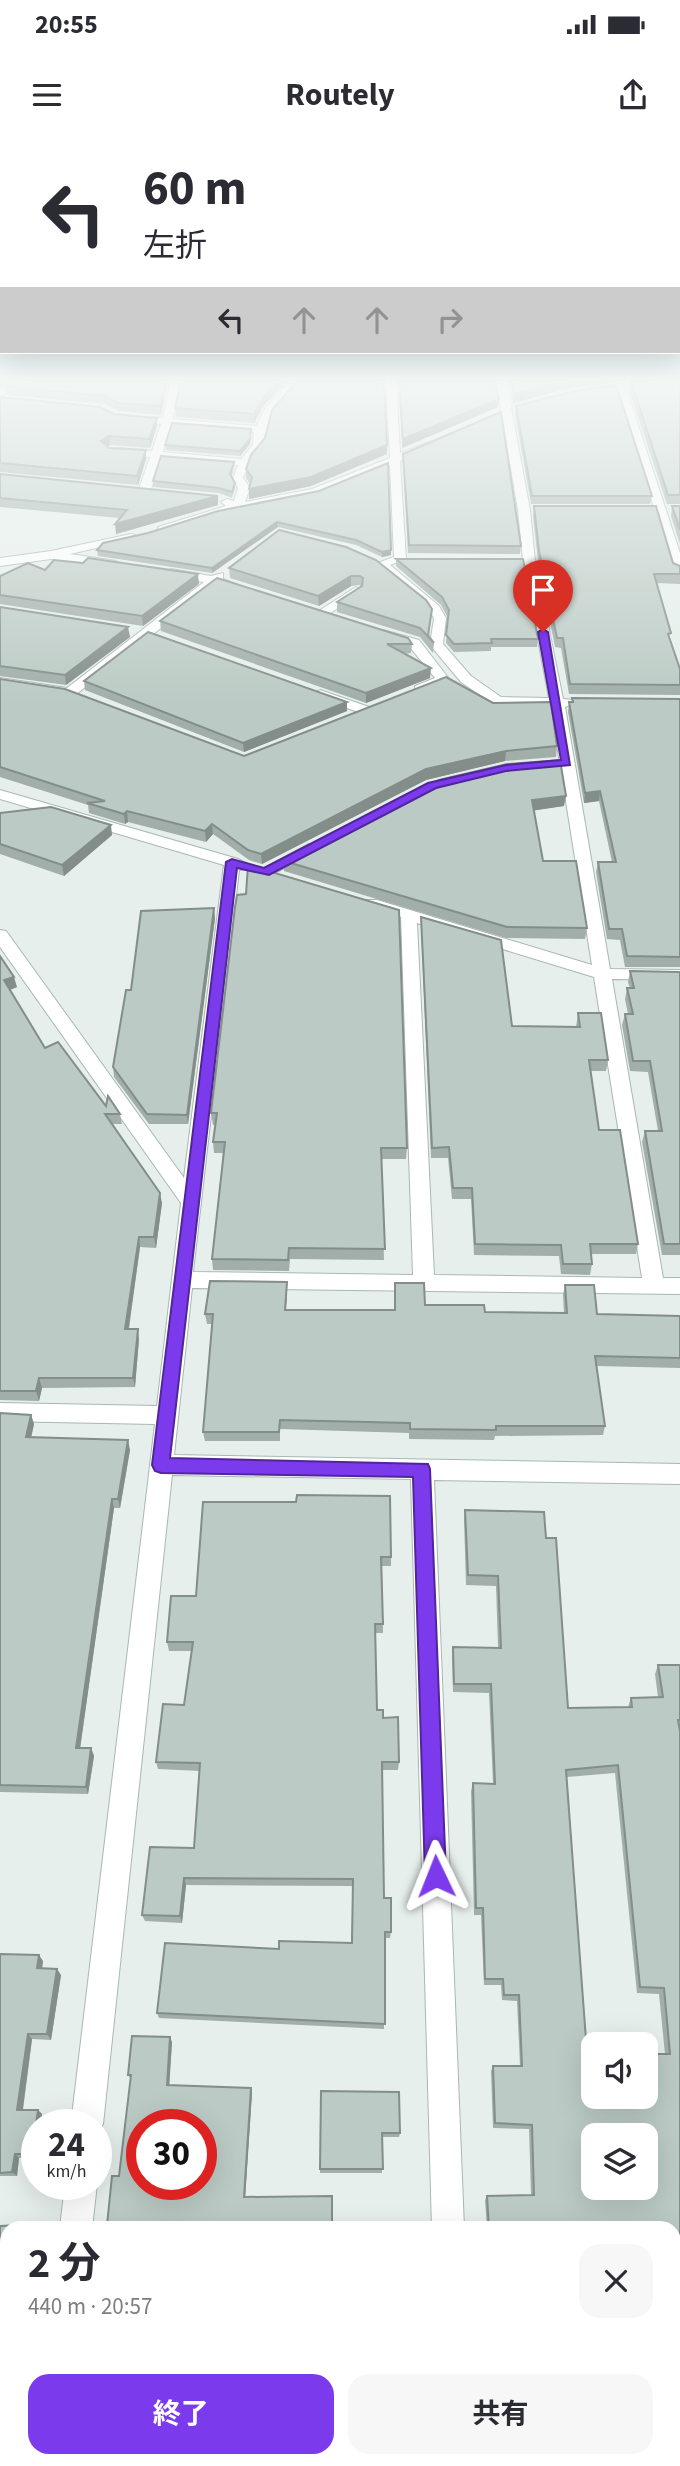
<!DOCTYPE html>
<html lang="ja">
<head>
<meta charset="utf-8">
<style>
	body { margin:0; font-family:"Source Sans 3","Noto Sans JP",sans-serif; background:#f7f7f7; color:#2b2b33; height:100vh; display:flex; flex-direction:column; font-size:26px; white-space:nowrap }
	* { box-sizing:border-box; margin:0 }
	p { font-size:23px; color:#7c7c81 }
	.icon { flex:none; width:38px; height:38px; fill:none; stroke:currentColor; stroke-width:2; stroke-linecap:round; stroke-linejoin:round }
	.map { position:relative; flex:1; overflow:hidden }
	.side { position:absolute; left:0px; top:2081px; width:681px; height:247px; display:flex; flex-direction:column; background:#fff; border-radius:21px 21px 0 0; box-shadow:0 7px 28px #0002 }
	.side>* { flex:none }
	.banner { position:absolute; left:0px; top:0px; width:681px; height:214px; box-shadow:0 7px 28px #0002; background:#fff; color:#2b2b33; overflow:hidden }
	.buttons { position:absolute; left:581px; top:1892px; display:grid; gap:14px }
	.buttons a { display:grid; place-items:center; width:77px; height:77px; border-radius:14px; background:#fff; box-shadow:0 7px 28px #0002; font-size:35px }
	.speed { position:absolute; left:21px; top:1969px; display:flex; gap:14px; font-size:35px; font-weight:700; text-align:center }
	.speed>* { display:grid; place-content:center; width:91px; height:91px; border-radius:50%; background:#fff; box-shadow:0 7px 28px #0002; line-height:1 }
	.speed small { font-size:18px; font-weight:400 }
	.speed .limit { border:10px solid #d22; background:#fff; color:#111 }
	.pin { position:absolute; display:grid; place-items:center; width:60px; height:60px; color:#fff; margin:-72px -30px; border-radius:50% 50% 50% 0; rotate:-45deg; box-shadow:0 0 7px #0007 }
	.pin .icon { rotate:45deg }
	.me { position:absolute; width:77px; margin:-38px; rotate:358deg; stroke-linejoin:round; filter:drop-shadow(0 0 5px #0008) }
	.turn { display:flex; align-items:center; gap:24px; height:147px; padding:0 28px; font-size:32px }
	.turn .icon { width:91px; height:91px; stroke-width:2.5 }
	.turn b { display:block; font-size:49px; line-height:60px }
	.lanes { display:flex; align-items:center; height:66px; padding:0 28px; background:#0003; justify-content:center; gap:35px; direction:ltr }
	.lanes .off { opacity:.35 }
	.round { display:grid; place-items:center; flex:none; width:74px; height:74px; border-radius:21px; background:#f7f7f7 }
	.overview { display:flex; align-items:center; justify-content:space-between; height:119px; padding:0 28px }
	h1 { font-size:42px; font-weight:700; line-height:52px }
	.cta { display:flex; gap:14px; margin-top:auto; padding:14px 28px }
	.cta a { flex:1; height:80px; border-radius:21px; background:#7c3aed; color:#fff; font-size:28px; font-weight:700; line-height:80px; text-align:center }
	.cta a+a { background:#f7f7f7; color:#2b2b33 }
	.status { display:flex; justify-content:space-between; align-items:center; height:49px; padding:0 35px; background:#fff; direction:ltr }
	.status svg { height:19px; fill:currentColor }
	header { display:flex; justify-content:space-between; align-items:center; height:91px; padding:0 28px; background:#fff; font-size:32px; font-weight:700 }
	.map>svg:first-child { display:block }
</style>
</head>
<body>
<div class="status"><b>20:55</b><svg viewBox="0 0 49 12"><path d="M0 12V9h3v3zM5 12V6h3v6zM10 12V3h3v9zM15 12V0h3v12zM26 1h20v11H26zM47 4h2v5h-2z"/></svg></div>
<header><svg class="icon" aria-label="menu" viewBox="0 0 24 24"><path d="M4 6h16M4 12h16M4 18h16"/></svg>Routely<svg class="icon" aria-label="share" viewBox="0 0 24 24"><path d="M12 15V3M7 8l5-5 5 5M5 13v7h14v-7"/></svg></header>
<div class="map">
<svg width="680" height="2326" viewBox="0 0 680 2326">
	<rect width="100%" height="100%" fill="#e6efeb"/>
	<g fill="none" stroke-linecap="round" stroke-linejoin="round">
		<defs>
			<g id="minor">
				<polygon points="11,240 21,240 0,257 0,249"/>
				<path d="M171,240H181L173,279L256,286L266,267L292,240H302L270,277L263,306L249,323L243,338L250,348L245,362L312,349L390,318L386,240H396L400,313L427,303L432,306L400,321L406,419L390,425L439,466L446,478L443,504L471,536L501,557L549,558L523,421L518,370L496,240H506L530,370L535,421L563,559L574,560L576,563L565,567L610,829L680,830V840L612,839L663,1138H680V1154L192,1148L174,1315L680,1324V1344L434,1340L464,2088H432L411,1339L172,1335L103,1984L96,1996V1984H71L155,1284L0,1281V1263L157,1266L181,1063L0,807V790L6,791L184,1038L224,725L0,659V650L238,719L251,726L249,729L239,730L193,1132L413,1135L401,777L365,766L363,763L365,760H377L592,825L551,567L493,564L461,542L430,505L434,478L428,468L375,424L394,417L390,325L319,354L218,374L166,391H158V387L226,366L221,362L227,359L234,361L238,348L233,338L238,325L161,318L150,352L144,355L138,352L150,317L119,314L114,311L119,308L152,311L161,284L131,282L126,279L131,276L163,278ZM171,285L254,292L253,305L241,319L163,312ZM417,783L594,837L642,1138L434,1135Z"/>
				<polygon points="614,240 665,240 626,248 680,413 680,436 674,432 617,249 589,253 584,250 615,243"/>
				<polygon points="131,394 135,395 135,399 70,414 116,421 118,424 112,428 51,419 0,426 0,418 51,411"/>
				<polygon points="171,429 211,436 223,433 223,439 248,449 242,453 216,445 75,555 0,546 0,538 67,548 204,442 167,436 165,433"/>
				<polygon points="356,447 362,451 360,454 324,477 320,478 314,474"/>
				<polygon points="383,490 419,500 450,540 448,543 425,552 415,552 415,546 435,538 409,506 378,497 378,491"/>
				<polygon points="320,550 372,568 374,571 367,575 315,557 313,554"/>
				<polygon points="309,704 317,709 314,712 271,735 265,737 257,732"/>
				<polygon points="96,2042 97,2044 92,2088 60,2088 65,2044"/>
				<rect x="0" y="2230" width="7" height="34"/>
				<rect x="674" y="2239" width="6" height="34"/>
				<rect x="438" y="2320" width="36" height="6"/>
			</g>
		</defs>
		<use href="#minor" stroke="#a8b8b2" stroke-width="2"/>
		<use href="#minor" fill="#fff" fill-rule="evenodd"/>
	</g>
	<g fill="#a1aea9" fill-rule="evenodd">
		<polygon points="168,240 161,275 119,271 105,264 7,255 5,246"/>
		<polygon points="181,240 289,240 264,265 254,283 176,277 175,268"/>
		<polygon points="397,240 495,240 499,259 498,267 402,308 399,240"/>
		<polygon points="508,240 613,240 612,242 568,248 513,263"/>
		<polygon points="680,240 680,364 667,364 629,250 631,241"/>
		<polygon points="0,257 114,274 157,278 157,286 150,308 110,305 108,307 146,319 138,345 0,332"/>
		<polygon points="516,266 652,356 650,364 531,364 515,274"/>
		<polygon points="251,294 250,304 240,316 166,310 165,305"/>
		<polygon points="265,298 387,305 387,314 311,346 249,359 249,349 250,344 246,338 246,329"/>
		<polygon points="403,314 521,406 520,414 408,413"/>
		<polygon points="234,322 234,327 232,336 235,343 235,348 232,358 219,353 153,347 153,341"/>
		<polygon points="0,334 218,365 116,394 120,378 0,367"/>
		<polygon points="319,351 391,410 391,415 382,417 356,405 278,387 212,433 98,416 97,410 148,393"/>
		<polygon points="534,366 680,426 680,444 656,443 670,500 680,529 680,555 569,554 561,508 555,507 538,421 533,376"/>
		<polygon points="672,366 680,366 680,404 671,376"/>
		<polygon points="279,390 432,469 429,496 434,503 433,513 420,497 337,472 337,462 361,447 360,445 351,446 319,466 230,438 229,428"/>
		<polygon points="396,419 538,499 537,507 491,507 491,511 454,512 446,503 448,478 441,465 396,426"/>
		<polygon points="45,430 199,444 143,486 0,464 0,436"/>
		<polygon points="0,467 130,497 66,545 0,536"/>
		<polygon points="160,481 412,504 411,513 404,514 430,538 366,563 161,491"/>
		<polygon points="0,539 244,616 557,606 556,617 505,621 426,640 262,724 249,720 213,694 206,702 128,682 125,684 89,673 88,665 0,637"/>
		<polygon points="84,541 347,562 347,571 244,612 85,550"/>
		<polygon points="572,558 680,559 680,827 625,827 620,800 607,799 596,732 598,722 612,722 599,661 584,663 568,572 569,562 572,562"/>
		<polygon points="439,640 564,666 534,670 543,721 587,788 585,799 506,798 284,731 284,721"/>
		<polygon points="0,673 112,695 64,736 0,714"/>
		<polygon points="235,767 407,1008 406,1019 381,1019 384,1120 290,1119 289,1131 213,1130 212,1119 223,1013 214,1013 213,1002 215,985 213,985 211,973"/>
		<polygon points="421,777 512,886 576,887 578,873 608,920 606,931 590,931 599,990 638,1104 636,1114 591,1114 592,1124 590,1135 561,1134 559,1116 474,1115 471,1059 452,1059 448,1018 431,1018 421,788"/>
		<polygon points="215,778 188,984 149,984 114,937 113,927 131,850"/>
		<polygon points="0,816 17,847 10,850 45,908 106,966 120,974 122,984 113,984 162,1063 156,1108 140,1107 129,1189 139,1199 135,1247 42,1248 39,1261 0,1260"/>
		<polygon points="630,831 680,832 680,1115 662,1115 642,1002 645,991 658,991 648,932 630,931 622,885 625,874 628,874 625,859 627,848 630,848 628,842"/>
		<polygon points="395,1143 425,1165 485,1172 564,1173 563,1155 565,1145 597,1174 680,1176 680,1228 596,1226 605,1286 603,1295 495,1296 494,1300 409,1299 409,1293 280,1289 280,1301 205,1301 203,1292 212,1184 207,1184 205,1174 287,1152 286,1170 394,1170"/>
		<polygon points="0,1273 31,1275 34,1284 31,1298 130,1310 120,1368 114,1368 80,1608 91,1608 94,1616 88,1654 0,1652"/>
		<polygon points="203,1362 391,1417 391,1426 382,1426 383,1493 375,1493 377,1570 383,1578 399,1622 398,1630 382,1630 384,1758 391,1792 390,1798 385,1798 384,1889 159,1878 157,1873 279,1809 351,1803 353,1746 186,1745 182,1783 145,1781 142,1775 194,1708 200,1631 158,1629 156,1622 184,1565 192,1511 169,1511 167,1502 196,1456"/>
		<path d="M465,1370L546,1398L568,1568L628,1567L631,1558L658,1557L655,1534L658,1525H680V2161H674V2088H487L485,2060L487,2056L531,2055L529,1989L493,1988L491,1931L493,1926H520L517,1861L502,1860L501,1845H484L481,1775H474L471,1651L473,1643H493L489,1553L453,1552L452,1516L453,1507L498,1508L496,1446L466,1445L464,1379ZM615,1633L637,1853L659,1854L665,1914L587,1913L567,1637Z"/>
		<polygon points="0,1814 43,1821 42,1829 61,1835 51,1900 32,1899 23,1970 38,1970 42,1974 36,2018 19,2018 17,2036 0,2036"/>
		<polygon points="172,1902 169,1945 251,1948 252,1953 245,2057 332,2088 110,2088 107,2085 119,2036 131,1939 128,1935"/>
		<polygon points="321,1951 400,1993 399,1997 382,1997 382,2033 320,2033"/>
	</g>
	<g fill="#838d89">
		<polygon points="0,240 8,240 0,247"/>
		<polygon points="166,240 168,240 161,275 160,266"/>
		<polygon points="280,240 289,240 264,265 254,283 254,274 264,257"/>
		<polygon points="569,240 613,240 612,242 568,248 513,263 514,254"/>
		<polygon points="499,259 498,267 402,308 403,299"/>
		<polygon points="157,278 157,286 150,308 149,299"/>
		<polygon points="251,289 250,304 240,316 240,311"/>
		<polygon points="109,296 110,305 103,310 101,301"/>
		<polygon points="387,305 387,314 311,346 249,359 249,349"/>
		<polygon points="146,310 146,319 138,345 137,336"/>
		<polygon points="218,356 218,365 116,394 115,384"/>
		<polygon points="277,382 278,387 212,433 212,428"/>
		<polygon points="391,410 391,415 382,417 382,412"/>
		<polygon points="198,434 199,444 143,486 142,476"/>
		<polygon points="351,436 351,446 319,466 318,456"/>
		<polygon points="128,487 130,497 66,545 65,535"/>
		<polygon points="431,528 430,538 366,563 366,553"/>
		<polygon points="347,562 347,571 244,612 243,603"/>
		<polygon points="506,611 505,621 426,640 262,724 261,714 426,629"/>
		<polygon points="600,651 599,661 584,663 585,653"/>
		<polygon points="566,656 564,666 531,671 532,660"/>
		<polygon points="127,671 128,682 125,684 124,674"/>
		<polygon points="212,684 213,694 206,702 205,691"/>
		<polygon points="111,685 112,695 64,736 62,725"/>
		<polygon points="214,768 215,778 188,984 187,975"/>
		<polygon points="14,837 17,847 7,851 4,840"/>
		<polygon points="160,1053 162,1063 156,1108 154,1097"/>
		<polygon points="139,1097 140,1107 127,1199 125,1189"/>
		<polygon points="287,1142 287,1152 285,1180 285,1170"/>
		<polygon points="138,1189 139,1199 135,1247 133,1238"/>
		<polygon points="39,1238 42,1248 39,1261 36,1251"/>
		<polygon points="31,1275 34,1284 29,1307 26,1297"/>
		<polygon points="128,1300 130,1310 120,1368 118,1359"/>
		<polygon points="112,1359 114,1368 79,1616 76,1608"/>
		<polygon points="91,1608 94,1616 88,1654 86,1647"/>
		<polygon points="184,1738 186,1745 182,1783 180,1776"/>
		<polygon points="39,1815 43,1821 41,1835 37,1828"/>
		<polygon points="57,1829 61,1835 51,1900 47,1894"/>
		<polygon points="28,1894 32,1899 22,1975 17,1970"/>
		<polygon points="170,1897 172,1902 169,1950 167,1945"/>
		<polygon points="251,1948 252,1953 245,2060 244,2057"/>
		<polygon points="38,1970 42,1974 40,1984 37,1984 36,2018 32,2014"/>
		<polygon points="15,2014 19,2018 17,2036 12,2032"/>
	</g>
	<g fill="#bbcac4" stroke="#838d89" stroke-width="2" fill-rule="evenodd">
		<polygon points="13,240 166,240 160,266 118,263 104,256 5,246"/>
		<polygon points="181,240 280,240 264,257 254,274 175,268"/>
		<polygon points="298,240 384,240 387,305 311,337 249,349 252,337 246,329 251,315 265,298 272,270"/>
		<polygon points="399,240 495,240 499,259 403,299"/>
		<polygon points="511,240 571,240 514,254"/>
		<polygon points="640,240 680,240 680,355 668,355 631,241"/>
		<polygon points="616,245 652,356 532,356 516,266 570,252"/>
		<polygon points="0,257 100,267 114,274 157,278 149,299 109,296 101,301 109,308 146,310 137,336 0,323"/>
		<polygon points="501,272 521,406 409,405 403,314"/>
		<polygon points="172,283 251,289 250,299 240,311 165,305"/>
		<polygon points="161,316 234,322 230,334 235,343 232,352 219,348 153,341"/>
		<polygon points="388,323 391,410 382,412 356,400 277,382 212,428 97,410 103,403 148,393 218,371 319,351"/>
		<polygon points="0,334 218,356 115,384 127,370 0,358"/>
		<polygon points="534,366 656,366 673,423 680,426 680,434 654,434 671,493 668,494 680,529 680,545 570,544 563,498 557,498 539,411"/>
		<polygon points="672,366 680,366 680,390"/>
		<polygon points="279,390 346,407 376,420 426,460 432,469 428,495 434,503 420,488 337,462 362,446 363,438 360,436 351,436 318,456 229,428"/>
		<polygon points="88,418 198,434 142,476 0,455 0,436 28,423 45,430 54,420 83,423"/>
		<polygon points="396,419 523,419 538,499 491,499 492,503 454,504 446,495 449,470 442,457"/>
		<polygon points="217,438 408,498 412,504 387,504 431,528 366,553 160,481"/>
		<polygon points="0,467 128,487 65,535 0,526"/>
		<polygon points="148,492 347,562 243,603 84,541"/>
		<polygon points="446,537 493,563 551,562 557,606 506,611 426,629 261,714 248,710 212,684 205,691 127,671 124,674 87,663 105,661 0,627 0,539 65,549 244,616"/>
		<polygon points="572,558 680,559 680,817 627,816 622,789 609,789 598,722 616,722 600,651 585,653 569,562 573,562"/>
		<polygon points="560,620 566,656 532,660 543,721 576,721 587,788 507,787 284,721 439,640 507,624"/>
		<polygon points="51,667 111,685 62,725 0,704 0,673"/>
		<polygon points="248,725 399,770 407,1008 381,1008 385,1109 289,1108 288,1120 212,1119 225,1002 213,1002 217,973 211,973 235,767 237,755 246,754"/>
		<polygon points="214,768 187,975 147,974 113,927 126,850 131,850 141,771"/>
		<polygon points="421,777 501,800 512,886 580,887 578,873 601,873 608,920 589,920 599,990 620,990 638,1104 590,1104 592,1124 563,1124 561,1105 475,1104 472,1048 453,1048 449,1007 432,1008"/>
		<polygon points="0,816 14,837 4,840 45,908 58,902 106,966 108,956 120,974 105,974 160,1053 154,1097 139,1097 125,1189 138,1189 133,1238 39,1238 36,1251 0,1251"/>
		<polygon points="630,831 680,832 680,1104 664,1104 645,991 662,991 650,921 633,921 625,874 633,874 627,848 634,848"/>
		<polygon points="210,1141 287,1142 285,1170 395,1170 395,1143 424,1143 425,1165 484,1165 485,1172 567,1173 565,1145 594,1145 597,1174 680,1176 680,1218 595,1216 605,1286 496,1286 496,1290 410,1289 410,1283 280,1280 279,1292 203,1292 213,1174 205,1174"/>
		<polygon points="0,1273 31,1275 26,1297 128,1300 118,1359 112,1359 76,1608 91,1608 86,1647 0,1645"/>
		<polygon points="297,1355 390,1356 391,1417 381,1417 383,1484 375,1484 377,1570 383,1570 383,1578 398,1577 399,1622 382,1622 384,1758 391,1758 391,1792 385,1792 385,1884 157,1873 165,1803 279,1809 279,1801 352,1803 353,1739 184,1738 180,1776 142,1775 150,1707 194,1708 200,1623 156,1622 163,1564 184,1565 193,1502 167,1502 171,1456 196,1456 203,1362 296,1362"/>
		<path d="M465,1370L544,1372L546,1398H556L568,1568L632,1567L631,1558L663,1557L658,1525H680V1580H678L680,1591V2159H674V2088H489L487,2056L534,2055L532,1985L495,1983L493,1926H522L519,1855H504L503,1839H485L483,1768H476L473,1643L495,1644L491,1544H454L453,1507L501,1508L498,1436L468,1435ZM618,1625L640,1847L664,1848L670,1914H646V1956H593V1913H587L566,1630ZM593,1995H646V2048H593Z"/>
		<polygon points="0,1814 39,1815 37,1828 57,1829 47,1894 28,1894 17,1970 38,1970 32,2014 15,2014 12,2032 0,2033"/>
		<path d="M132,1896L170,1897L167,1945L251,1948L244,2057L332,2056V2088H150L107,2085L112,2036H119L131,1935H128ZM142,1984H201V2044H142Z"/>
		<polygon points="321,1951 399,1952 400,1993 382,1993 383,2029 320,2029"/>
		<polygon points="36,2084 36,2088 7,2088 7,2181 0,2182 0,2086"/>
	</g>
	<linearGradient id="sky" x2="0" y2="1"><stop stop-color="#84bce0"/><stop offset="0.42" stop-color="#f4f8f6"/><stop offset="1" stop-color="#f4f8f6" stop-opacity="0"/></linearGradient>
	<rect width="680" height="565" fill="url(#sky)"/>
	<polygon fill="#7c3aed" stroke="#51269a" stroke-width="2" points="543,489 548,492 570,625 506,631 436,648 269,735 237,728 170,1318 428,1324 430,1329 446,1736 443,1743 436,1746 428,1743 425,1736 413,1337 161,1333 155,1331 152,1325 226,722 232,719 264,728 428,643 506,625 561,620 538,492"/>
</svg>
<div class="buttons">
<a><svg class="icon" aria-label="sound" viewBox="0 0 24 24"><path d="M4 9h4l5-4v14l-5-4H4zM17 9q2 3 0 6"/></svg></a>
<a><svg class="icon" aria-label="layers" viewBox="0 0 24 24"><path d="M12 4l9 5-9 5-9-5zM3 14l9 5 9-5"/></svg></a>
</div>
<div class="speed"><div>24<small>km/h</small></div><div class="limit">30</div></div>
<div class="pin" style="left:543px;top:492px;background:#d93025"><svg class="icon" aria-label="arrive" viewBox="0 0 24 24"><path d="M6 21V4h12l-3 4 3 4H6"/></svg></div>
<svg class="me" style="left:436px;top:1736px" viewBox="-20 -20 40 40"><path d="M0-17L14 15 0 8-14 15z" fill="#7c3aed" stroke="#fff" stroke-width="4"/></svg>
<div class="banner">
<div class="turn"><svg class="icon" aria-label="left" viewBox="0 0 24 24"><path d="M17 20v-9H6M10 6l-5 5 5 5"/></svg><div><b>60 m</b>左折</div></div>
<div class="lanes"><svg class="icon" aria-label="left" viewBox="0 0 24 24"><path d="M17 20v-9H6M10 6l-5 5 5 5"/></svg><svg class="icon off" aria-label="ahead" viewBox="0 0 24 24"><path d="M12 20V5M6 11l6-6 6 6"/></svg><svg class="icon off" aria-label="ahead" viewBox="0 0 24 24"><path d="M12 20V5M6 11l6-6 6 6"/></svg><svg class="icon off" aria-label="right" viewBox="0 0 24 24"><path d="M7 20v-9h11M14 6l5 5-5 5"/></svg></div>
</div>
<section class="side">
<div class="overview"><div><h1>2 分</h1><p>440 m · 20:57</p></div><a class="round"><svg class="icon" aria-label="close" viewBox="0 0 24 24"><path d="M6 6l12 12M18 6L6 18"/></svg></a></div>
<div class="cta"><a>終了</a><a>共有</a></div>
</section>
</div>
</body>
</html>
